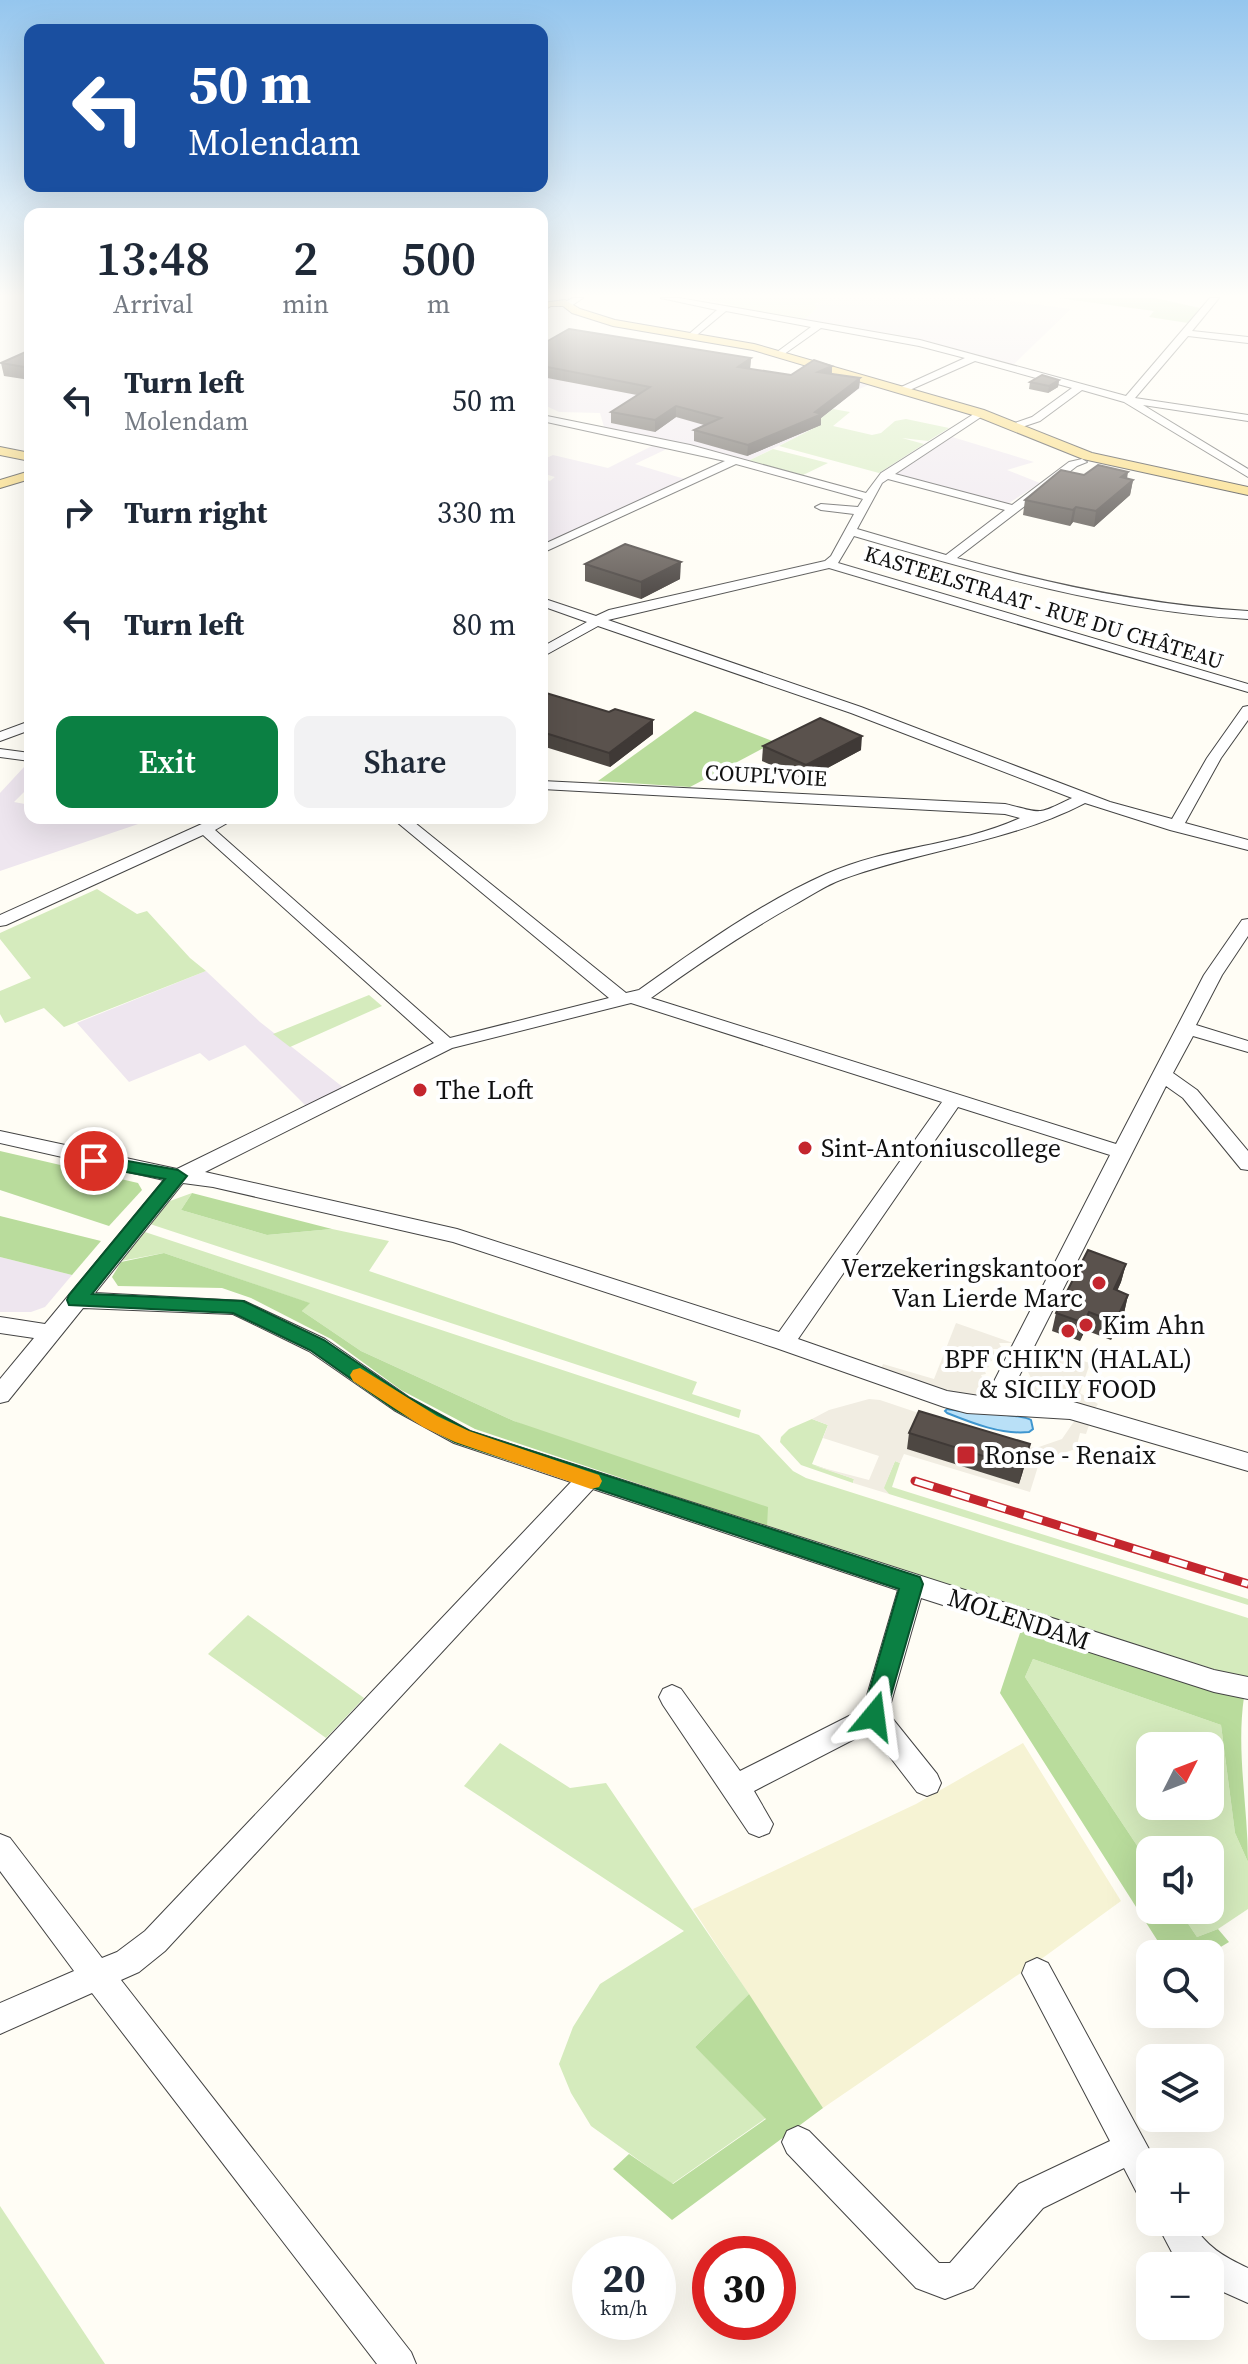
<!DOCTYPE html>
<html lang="en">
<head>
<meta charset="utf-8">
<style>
	body { margin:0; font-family:"Source Serif 4",serif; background:#f2f2f3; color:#1f2937; height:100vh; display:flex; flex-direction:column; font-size:30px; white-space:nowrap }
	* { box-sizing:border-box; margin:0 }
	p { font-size:26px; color:#747a83 }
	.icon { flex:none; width:44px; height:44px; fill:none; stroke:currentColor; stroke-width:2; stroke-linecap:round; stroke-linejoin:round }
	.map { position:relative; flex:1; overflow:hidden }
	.panel { position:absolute; left:24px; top:208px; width:524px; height:616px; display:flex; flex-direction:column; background:#fff; border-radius:16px; box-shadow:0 8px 32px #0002 }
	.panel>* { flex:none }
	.top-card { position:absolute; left:24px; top:24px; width:524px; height:168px; border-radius:16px; box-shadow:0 8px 32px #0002; background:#1a4fa0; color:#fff; overflow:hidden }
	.needle { width:52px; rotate:48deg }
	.buttons { position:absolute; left:1136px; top:1732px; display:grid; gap:16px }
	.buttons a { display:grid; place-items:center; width:88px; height:88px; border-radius:16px; background:#fff; box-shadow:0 8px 32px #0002; font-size:40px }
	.speed { position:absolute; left:572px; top:2236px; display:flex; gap:16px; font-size:40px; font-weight:700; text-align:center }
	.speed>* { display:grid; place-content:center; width:104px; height:104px; border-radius:50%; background:#fff; box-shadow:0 8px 32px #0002; line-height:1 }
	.speed small { font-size:20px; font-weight:400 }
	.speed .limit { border:12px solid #d22; background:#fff; color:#111 }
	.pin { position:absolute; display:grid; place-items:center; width:68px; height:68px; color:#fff; margin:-34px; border:4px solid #fff; border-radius:50%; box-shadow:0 2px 8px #0007 }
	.me { position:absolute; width:88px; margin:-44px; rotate:16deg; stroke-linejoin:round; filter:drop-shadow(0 0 6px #0008) }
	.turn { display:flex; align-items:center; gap:28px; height:168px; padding:0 32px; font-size:36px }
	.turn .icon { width:104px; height:104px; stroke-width:2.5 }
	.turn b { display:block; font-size:56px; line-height:68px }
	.eta { display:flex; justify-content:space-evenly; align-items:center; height:136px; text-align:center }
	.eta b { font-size:48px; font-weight:600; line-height:56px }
	.cta { display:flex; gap:16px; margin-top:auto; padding:16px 32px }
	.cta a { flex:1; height:92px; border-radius:16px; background:#0b8043; color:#fff; font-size:32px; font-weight:600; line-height:92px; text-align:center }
	.cta a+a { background:#f2f2f3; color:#1f2937 }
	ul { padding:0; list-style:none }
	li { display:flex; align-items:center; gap:24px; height:112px; padding:0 32px }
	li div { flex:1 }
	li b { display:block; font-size:30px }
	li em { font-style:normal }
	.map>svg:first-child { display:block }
</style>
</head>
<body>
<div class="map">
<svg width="1248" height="2364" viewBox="0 0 1248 2364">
	<rect width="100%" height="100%" fill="#fffdf5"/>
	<g fill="#eee6ef">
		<polygon points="827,298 990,298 1071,309 1013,365 934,344 804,320 818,307 813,306"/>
		<polygon points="570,339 751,369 742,378 791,386 819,369 871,384 859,389 817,421 824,423 748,461 704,448 604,427 600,413 559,412 542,404 542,352"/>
		<polygon points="949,436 1034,462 1007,470 1040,483 1006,505 893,475"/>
		<polygon points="656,444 671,447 635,464 688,480 542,548 542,478 550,481 555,477 542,473 542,460 553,455 608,468"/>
		<polygon points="25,766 30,766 30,786 14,802 30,805 30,818 112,818 144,822 0,871 0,793"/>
		<polygon points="206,971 260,1022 344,1088 307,1107 245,1045 209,1061 200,1053 129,1082 77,1023"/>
		<polygon points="0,1257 72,1275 45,1307 31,1312 0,1312"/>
	</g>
	<polygon fill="#f6f3d4" points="1023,1743 1121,1901 1044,1957 823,2108 693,1909 916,1804"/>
	<g fill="#d5ebbd" fill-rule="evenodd">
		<polygon points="833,409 850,412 833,426 872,435 881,433 895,421 906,419 949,428 928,441 902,438 924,444 879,473 779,446 822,424 816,422"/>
		<polygon points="773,449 828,463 803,475 748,461"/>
		<polygon points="97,889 137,914 147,911 190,958 206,971 64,1027 44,1008 5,1023 0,1014 0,991 31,978 0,939 0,933"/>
		<polygon points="369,995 382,1006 290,1047 273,1034"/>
		<polygon points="192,1193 181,1210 267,1235 332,1229 389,1241 369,1271 697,1382 692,1394 741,1410 739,1418 150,1224 170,1201"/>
		<polygon points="145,1232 759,1435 793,1471 806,1478 1248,1618 1248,1680 767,1527 514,1421 361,1351 302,1311 309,1303 164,1253 121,1261"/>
		<polygon points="812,1419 828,1425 812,1464 854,1479 853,1483 801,1465 780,1442 781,1437 789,1429"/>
		<polygon points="895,1461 900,1463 892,1487 1248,1599 1248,1605 889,1494 883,1489"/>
		<polygon points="248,1615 364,1698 326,1738 208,1654"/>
		<path d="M1033,1659L1221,1725L1235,1833L1248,1862V1909L1218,1929L1197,1937L1179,1910H1210V1850H1150V1865L1025,1677ZM1150,1746H1210V1806H1150Z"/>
		<polygon points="500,1743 570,1788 606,1783 749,1994 695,2047 766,2118 672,2184 591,2126 571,2093 559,2064 573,2027 600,1984 684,1931 464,1786"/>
		<polygon points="0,2206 105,2364 0,2364"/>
	</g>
	<g fill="#b9dc9c">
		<polygon points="1058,298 1155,298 1200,308 1188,323 1149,317 1154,311"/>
		<polygon points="695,711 775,742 690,787 598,781"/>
		<polygon points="0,1151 138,1183 142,1190 109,1226 0,1190"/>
		<polygon points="192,1193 332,1229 267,1235 181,1210"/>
		<polygon points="0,1216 101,1241 72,1275 0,1257"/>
		<polygon points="164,1253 310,1303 302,1311 361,1351 514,1421 768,1507 767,1527 475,1429 401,1390 331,1339 251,1298 222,1288 118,1286 112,1277 121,1262"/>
		<path d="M1023,1624L1244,1697C1236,1752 1248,1807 1248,1862L1235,1833L1221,1725L1033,1659L1025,1677L1150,1865V1910H1179L1197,1937L1218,1929L1229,1942L1209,1954H1166L1000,1693Z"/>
		<polygon points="749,1994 823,2108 672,2220 613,2169 629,2154 673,2184 766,2119 695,2047"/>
	</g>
	<polygon fill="#e6f2cf" points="698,298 827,298 814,305 818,307 804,320 695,303 737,306"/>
	<g fill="#f1ede2">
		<polygon points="956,1323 1013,1343 999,1343 1002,1349 993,1349 995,1355 990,1355 992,1361 987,1362 989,1367 984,1369 986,1374 981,1375 984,1381 995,1379 985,1392 971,1396 951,1394 881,1369 883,1364 934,1379"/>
		<polygon points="1039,1348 1090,1363 1080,1393 1098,1404 1094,1410 1040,1398 1021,1398 1011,1392 1011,1387 1024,1385 1021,1380 1031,1378 1028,1372 1034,1371 1031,1366 1037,1365 1034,1359 1039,1358 1037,1353"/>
		<polygon points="869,1399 880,1400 1017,1446 1036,1448 1062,1439 1075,1420 1090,1422 1086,1434 1080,1433 1076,1449 1040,1460 1030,1492 904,1454 900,1463 895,1461 884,1488 889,1494 853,1483 854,1479 812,1465 869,1480 879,1456 823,1438 828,1425 812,1419 829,1410"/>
	</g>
	<path fill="#b9e0f7" stroke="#3f96cf" stroke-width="2" d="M947,1409C967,1413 1020,1413 1031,1420L1033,1429L1029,1432C1002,1435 972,1423 947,1413L945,1411Z"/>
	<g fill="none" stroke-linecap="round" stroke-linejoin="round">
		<defs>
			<g id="minor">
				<polygon points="573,298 583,298 571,306 565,306 565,302"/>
				<polygon points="661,298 679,298 920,340 1126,396 1210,298 1219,298 1192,331 1248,337 1248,343 1188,336 1135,398 1248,415 1248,421 1143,405 1248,469 1248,477 1124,402 1082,390 1040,421 1016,429 1012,428 1012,424 1032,417 1072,388 975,361 903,393 899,388 965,358 919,346 821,328 780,357 777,352 811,327 726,311 692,339 689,334 717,310"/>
				<path d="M980,410L984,411V415L895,474L1012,505L1069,462L1082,459L1087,462L1077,466L957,558C1053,585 1148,605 1248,611V619C1112,611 984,574 854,536L838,563L1248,684V692L829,568L608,620L861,707L1110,802L1172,819L1207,758L1243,707L1248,706V720L1221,758L1185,823L1248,840V850L1170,830L1085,803C1010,842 923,850 843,879C826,885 810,896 794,905C744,933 698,964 651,998L1116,1144L1204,975L1242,920L1248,919V936L1222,975L1196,1025L1248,1041V1052L1193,1036L1173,1073L1197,1090L1248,1151V1170L1241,1169L1183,1098L1166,1086L1008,1398L1070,1401L1248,1453V1471L1070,1419L967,1413L944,1407L776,1348L453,1242L213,1187L183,1183L95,1293L244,1301L325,1339L410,1398L470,1431L1214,1670L1248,1677V1699L1214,1692L921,1598L888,1713L937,1774L941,1783L937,1792L927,1796L917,1792L870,1731L754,1791L773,1824L769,1833L759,1837L749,1833L663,1705L659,1697L663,1689L672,1685L681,1689L740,1771L863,1709L898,1590L593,1489L165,1951L139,1972L121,1980L411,2352L416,2364H377L92,1993L0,2034V2003L74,1971L0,1871V1834L10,1838L102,1958L117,1952L145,1931L571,1482L454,1443L394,1410L309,1351L233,1314L83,1308L8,1401L0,1403V1379L34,1338L0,1333V1317L45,1324L164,1180L0,1143V1131L177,1169L434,1043L203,835L6,925L0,926V915L215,818H236L215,830L450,1038L609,998L392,818H409L626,993L639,990C698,948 759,904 826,874C888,846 959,846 1020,818L1005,814L542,789V781L1005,804C1044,813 1035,816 1072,798L851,713L598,626L542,657V647L587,622L542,606V598L596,616L609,610L825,561L831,556L854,514L821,510L815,507L821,504L858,507L863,499L736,464L542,553V545L725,461L542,421V415L690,445L866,493L881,473ZM888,479L1005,510L946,555L857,529L882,483ZM631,1003L942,1102L779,1332L457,1229L205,1172L452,1048ZM958,1107L1110,1155L986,1397L947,1391L798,1339Z"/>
				<polygon points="30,721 30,730 0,741 0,732"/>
				<polygon points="0,749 30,753 30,761 0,757"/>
				<polygon points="1037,1958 1048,1963 1156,2162 1150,2162 1150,2199 1138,2195 1124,2168 1043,2208 973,2288 945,2299 916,2288 787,2153 782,2142 787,2131 798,2126 809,2131 939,2263 950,2263 1019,2184 1110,2141 1022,1973 1026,1963"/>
				<path d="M1156,2222H1192C1205,2246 1224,2257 1248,2268V2303L1210,2286V2266H1183L1176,2260Z"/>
			</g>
			<g id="major">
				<polygon points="565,300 580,309 615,320 754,344 984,410 1092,453 1248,487 1248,495 1083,459 976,416 753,350 613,326 572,313 563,306 551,306 542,311 542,303"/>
				<polygon points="0,447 30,453 30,461 0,455"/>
				<polygon points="30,471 30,479 0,488 0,480"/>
			</g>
		</defs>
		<use href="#minor" stroke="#444" stroke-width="2"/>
		<use href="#major" stroke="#222" stroke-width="2"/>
		<use href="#minor" fill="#fff" fill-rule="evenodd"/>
		<use href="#major" fill="#f9d66b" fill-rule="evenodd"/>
		<defs>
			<polyline id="rail" points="915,1481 1248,1584"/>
		</defs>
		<use href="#rail" stroke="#c4262e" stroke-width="9"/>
		<use href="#rail" stroke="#fff" stroke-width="6" stroke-dasharray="19" stroke-linecap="butt"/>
	</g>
	<g fill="#4d4742">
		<polygon points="542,341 751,358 750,369 791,375 832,366 832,374 860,378 859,388 821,418 821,425 747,456 694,441 694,430 704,425 676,417 655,432 611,423 611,412 637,395 542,377"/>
		<polygon points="30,350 30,380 4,376 1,363"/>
		<polygon points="1059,380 1058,387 1048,393 1029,389 1030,382"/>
		<polygon points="1084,475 1133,480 1130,495 1094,527 1073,522 1070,526 1023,515 1025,500"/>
		<polygon points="585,564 680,579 641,599 585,581"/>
		<polygon points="542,697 609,712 653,720 653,734 610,767 542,746"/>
		<polygon points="763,746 861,750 805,780 762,761"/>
		<polygon points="1126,1264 1121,1282 1117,1291 1128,1295 1124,1313 1111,1340 1085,1330 1080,1341 1052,1331 1056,1313"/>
		<polygon points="909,1433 1026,1461 1019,1484 907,1449"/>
	</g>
	<g fill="#3f3936">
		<polygon points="751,358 750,369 738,367"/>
		<polygon points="832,366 831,376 818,372"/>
		<polygon points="860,378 859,388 821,418 821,425 747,456 748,445 815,412"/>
		<polygon points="1059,380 1058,387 1048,393 1049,386"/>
		<polygon points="676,406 676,417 655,432 655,420"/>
		<polygon points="1128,472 1126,486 1133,480 1130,495 1094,527 1096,511 1121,477"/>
		<polygon points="1076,507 1073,522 1070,526 1073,510"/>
		<polygon points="681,562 680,579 641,599 641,582"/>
		<polygon points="653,720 653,734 610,767 609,753"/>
		<polygon points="862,736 861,750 805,780 806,765"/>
		<polygon points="1126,1264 1121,1282 1110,1307 1114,1289"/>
		<polygon points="1128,1295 1124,1313 1111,1340 1115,1322"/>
		<polygon points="1089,1312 1085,1330 1080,1341 1084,1323"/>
		<polygon points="1030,1444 1026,1461 1019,1484 1022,1468"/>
	</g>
	<g fill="#5a524d" stroke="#3f3936" stroke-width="2">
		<polygon points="569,329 751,358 738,367 791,375 814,360 832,366 818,372 860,378 815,412 822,414 748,445 694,430 721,418 676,406 655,420 611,412 650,387 542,366 542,341 546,342"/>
		<polygon points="30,350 30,368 1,363"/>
		<polygon points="1042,375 1059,380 1049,386 1030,382"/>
		<polygon points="1098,465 1128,472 1121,477 1133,480 1096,511 1076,507 1073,510 1025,500 1061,470 1084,475"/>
		<polygon points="625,544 681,562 641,582 585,564"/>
		<polygon points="546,693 609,712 615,709 653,720 609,753 542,732 542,697"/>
		<polygon points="820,718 862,736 806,765 763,746"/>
		<polygon points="1088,1250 1126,1264 1114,1289 1128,1295 1115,1322 1089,1312 1084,1323 1056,1313"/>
		<polygon points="919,1411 1030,1444 1022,1468 909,1433"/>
	</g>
	<linearGradient id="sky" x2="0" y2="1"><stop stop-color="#95c6ee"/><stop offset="0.47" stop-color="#fffefa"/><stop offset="1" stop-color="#fffefa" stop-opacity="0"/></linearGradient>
	<rect width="1248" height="629" fill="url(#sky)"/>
	<polygon fill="#0b8043" stroke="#07532c" stroke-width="2" points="94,1155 178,1170 187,1176 92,1294 243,1301 324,1340 409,1398 469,1431 920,1577 923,1584 883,1723 874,1726 866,1723 862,1716 899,1589 455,1442 394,1409 310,1350 233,1313 69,1305 67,1300 69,1295 165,1179 88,1165 85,1161"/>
	<polygon fill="#f59e0b" points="360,1368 437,1416 469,1431 599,1475 602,1481 599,1487 591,1489 455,1442 423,1427 353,1381 350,1375 353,1370"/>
	<g fill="#c4262e" stroke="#fff" stroke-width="3">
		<circle cx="420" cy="1090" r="8"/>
		<circle cx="805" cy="1148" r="8"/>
		<circle cx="1099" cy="1283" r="8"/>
		<circle cx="1086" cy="1325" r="8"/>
		<circle cx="1068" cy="1331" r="8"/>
		<rect x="956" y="1445" width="20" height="20" rx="4"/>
	</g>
	<g text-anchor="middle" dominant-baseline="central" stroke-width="8" stroke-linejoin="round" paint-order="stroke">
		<g font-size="22" fill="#111" stroke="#fff">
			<text transform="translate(1044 607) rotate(17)">KASTEELSTRAAT - RUE DU CHÂTEAU</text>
			<text transform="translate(766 775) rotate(3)">COUPL'VOIE</text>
		</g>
		<g font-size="26" fill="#111" stroke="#fff" text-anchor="start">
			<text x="436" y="1090">The Loft</text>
			<text x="821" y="1148">Sint-Antoniuscollege</text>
			<text x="1083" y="1268" text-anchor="end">Verzekeringskantoor<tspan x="1083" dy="30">Van Lierde Marc</tspan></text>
			<text x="1102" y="1325">Kim Ahn</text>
			<text x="1068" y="1359" text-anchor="middle">BPF CHIK'N (HALAL)<tspan x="1068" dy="30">&amp; SICILY FOOD</tspan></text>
			<text x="984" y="1455">Ronse - Renaix</text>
		</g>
		<g font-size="26" fill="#111" stroke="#fff">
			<text transform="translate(1019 1619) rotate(18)">MOLENDAM</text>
		</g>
	</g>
</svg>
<div class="buttons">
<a><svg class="needle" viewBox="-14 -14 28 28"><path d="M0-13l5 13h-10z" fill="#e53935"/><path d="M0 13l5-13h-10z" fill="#747a83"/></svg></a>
<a><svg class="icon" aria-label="sound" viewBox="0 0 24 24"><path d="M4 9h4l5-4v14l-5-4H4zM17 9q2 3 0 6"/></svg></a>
<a><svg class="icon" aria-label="search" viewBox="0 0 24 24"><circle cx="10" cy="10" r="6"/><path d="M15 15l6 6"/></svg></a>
<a><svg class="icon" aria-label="layers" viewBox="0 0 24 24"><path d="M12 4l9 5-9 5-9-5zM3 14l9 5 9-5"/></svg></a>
<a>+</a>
<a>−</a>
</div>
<div class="speed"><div>20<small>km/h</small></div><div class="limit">30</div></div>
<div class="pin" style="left:94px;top:1161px;background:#d93025"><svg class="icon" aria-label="arrive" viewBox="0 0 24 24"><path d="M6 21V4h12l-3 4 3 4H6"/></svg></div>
<svg class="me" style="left:874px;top:1716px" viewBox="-20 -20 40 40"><path d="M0-17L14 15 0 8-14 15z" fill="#0b8043" stroke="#fff" stroke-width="4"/></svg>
<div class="top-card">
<div class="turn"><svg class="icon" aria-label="left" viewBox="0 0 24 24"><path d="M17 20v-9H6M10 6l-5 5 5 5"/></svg><div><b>50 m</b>Molendam</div></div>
</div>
<section class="panel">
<div class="eta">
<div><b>13:48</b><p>Arrival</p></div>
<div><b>2</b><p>min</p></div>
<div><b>500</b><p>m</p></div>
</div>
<ul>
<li><svg class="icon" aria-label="left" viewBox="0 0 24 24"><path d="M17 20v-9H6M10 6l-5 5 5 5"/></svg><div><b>Turn left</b><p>Molendam</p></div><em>50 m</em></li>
<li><svg class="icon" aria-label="right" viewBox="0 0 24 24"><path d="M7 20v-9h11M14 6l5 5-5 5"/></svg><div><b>Turn right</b></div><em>330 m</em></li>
<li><svg class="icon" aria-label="left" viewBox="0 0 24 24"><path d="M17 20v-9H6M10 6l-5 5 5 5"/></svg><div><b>Turn left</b></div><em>80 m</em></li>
</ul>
<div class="cta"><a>Exit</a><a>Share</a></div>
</section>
</div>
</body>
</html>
